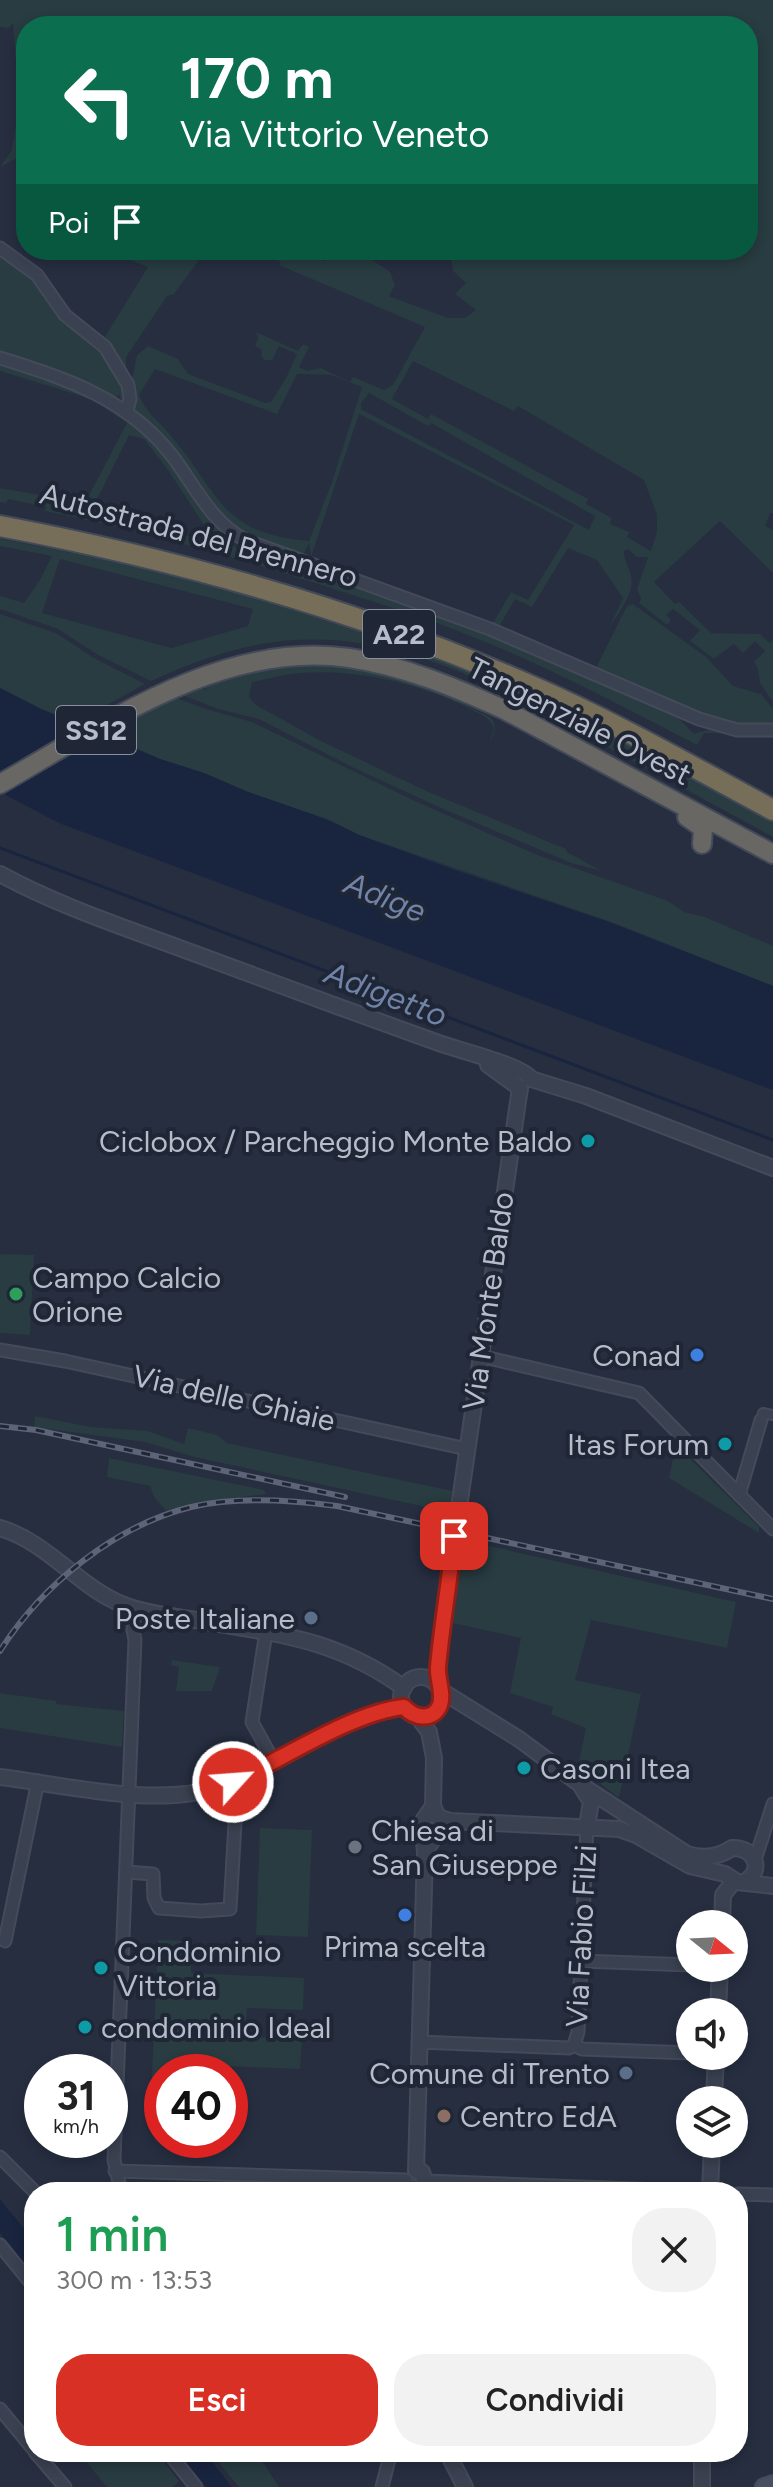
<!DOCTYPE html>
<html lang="it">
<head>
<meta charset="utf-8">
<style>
	body { margin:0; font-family:Figtree,sans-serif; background:#f2f2f2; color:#222; height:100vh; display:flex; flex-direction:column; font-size:30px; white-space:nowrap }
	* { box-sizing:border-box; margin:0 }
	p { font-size:26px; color:#767676 }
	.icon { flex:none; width:44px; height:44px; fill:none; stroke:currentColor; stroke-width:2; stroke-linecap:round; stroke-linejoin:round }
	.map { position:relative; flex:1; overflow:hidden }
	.details { position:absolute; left:24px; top:2182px; width:724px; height:280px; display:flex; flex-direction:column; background:#fff; border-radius:32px; box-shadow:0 4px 12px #0003 }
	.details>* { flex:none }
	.hud { position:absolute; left:16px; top:16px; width:742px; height:244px; border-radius:32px; box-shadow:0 4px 12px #0003; background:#0b6e4f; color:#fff; overflow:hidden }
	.needle { width:52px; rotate:108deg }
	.fabs { position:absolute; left:676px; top:1910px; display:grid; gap:16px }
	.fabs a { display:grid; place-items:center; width:72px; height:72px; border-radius:50%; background:#fff; box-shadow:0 4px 12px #0003; font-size:40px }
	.speed { position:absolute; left:24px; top:2054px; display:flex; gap:16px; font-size:40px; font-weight:700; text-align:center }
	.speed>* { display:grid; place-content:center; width:104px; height:104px; border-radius:50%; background:#fff; box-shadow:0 4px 12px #0003; line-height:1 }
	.speed small { font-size:20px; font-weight:400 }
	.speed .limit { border:12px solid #d22; background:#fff; color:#111 }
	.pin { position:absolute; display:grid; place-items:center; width:68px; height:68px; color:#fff; margin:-34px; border-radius:16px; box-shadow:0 4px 12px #0006 }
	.me { position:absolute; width:88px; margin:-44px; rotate:64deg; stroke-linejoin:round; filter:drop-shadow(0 0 6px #0008) }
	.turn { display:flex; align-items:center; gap:28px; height:168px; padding:0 32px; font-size:36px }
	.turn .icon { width:104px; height:104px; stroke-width:2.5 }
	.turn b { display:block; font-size:56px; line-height:68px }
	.then { display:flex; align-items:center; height:76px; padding:0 32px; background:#0003; gap:16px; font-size:30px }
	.round { display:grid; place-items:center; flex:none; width:84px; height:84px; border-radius:32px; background:#f2f2f2 }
	.headline { display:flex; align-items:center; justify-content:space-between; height:136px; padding:0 32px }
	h1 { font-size:48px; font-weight:600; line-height:60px; color:#1e9e55 }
	.action { display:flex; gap:16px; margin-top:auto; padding:16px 32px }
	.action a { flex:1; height:92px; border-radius:32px; background:#d93025; color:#fff; font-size:32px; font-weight:600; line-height:92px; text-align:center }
	.action a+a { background:#f2f2f2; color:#222 }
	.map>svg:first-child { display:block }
</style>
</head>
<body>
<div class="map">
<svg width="773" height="2487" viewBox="0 0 773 2487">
	<rect width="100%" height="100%" fill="#262e40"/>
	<g fill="#283c41" fill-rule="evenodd">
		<path d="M0,0H773V513H770L765,526L773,530V573L720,521L654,582L675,604L679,602L711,633L760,634L769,643L773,640V702L760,683L758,669L754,662L765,651L755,641L743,653L734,644L714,659L690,641L700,630L673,609L666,615L671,620L667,625L639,603L641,599L637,589L648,557H637L628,549L624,551C624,561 629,567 631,576C636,593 616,616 608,630L623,598L597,560L568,548L532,607L515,599L500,625L493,623L511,592L528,600L574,525L359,414L311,557L309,543L303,555L297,554L240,533L220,516L163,439L135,412L131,385L137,355L148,346L178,359L188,374L265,403L271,402L286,378L297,354L279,346L272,360H264L261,355L262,350L255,346L258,338L256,332L298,351L303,344L309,347L299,367L307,371L321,368L350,382L353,377L384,390L393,385L425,327L279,265L281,262L254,250H320L309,255L325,261L345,250L362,253L390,272L395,285L389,296L448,318H465L476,310L455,294L466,283L453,271L450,253L454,250H748V26H26L21,95L25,96L26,90V165L17,158L0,167L12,150L16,124L17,77L13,23L9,28L0,27ZM413,361L514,411L518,406L644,480L657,515V532L651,551L627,537L629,532L610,524L612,518L586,504L588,499L431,414L428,419L392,399ZM155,369L277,414L297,374L331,375L362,387L332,482L309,541C222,533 222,498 173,438C162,424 145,412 139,395ZM369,393L428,426L431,423L595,516L589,530L361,409V403Z"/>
		<polygon points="105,250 206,250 174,294 167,296 126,357 126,377 103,340 148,267"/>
		<path d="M0,251C33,274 131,363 123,404L119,395L115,398L68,376L0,353Z"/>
		<path d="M0,361L80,388L127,416L160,446L207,513L237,549L275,556L485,632L672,712L694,734L707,730L751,734L704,733L697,745C625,708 554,669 478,639C435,621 390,607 346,593C247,560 147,532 45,511L46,507L8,499L6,503L0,502V488L85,503L127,423L91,399L0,371ZM129,435L144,439L168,470L216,543L91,511Z"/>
		<path d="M0,539C183,572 377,625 546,703C623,738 698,781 773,820V837C720,808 666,779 613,750C517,697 410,633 296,640C244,643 198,660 151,681L98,655L58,629L0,609V596L24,603L40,580L52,556L0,546ZM60,559L253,609L248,626L171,648L42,613Z"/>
		<polygon points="633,604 706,657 733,686 761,694 773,709 773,726 743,727 695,712 596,668 627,606"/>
		<polygon points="0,614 56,633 94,658 145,684 76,722 41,709 0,688"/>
		<path d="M317,661L403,675L490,717C499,725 494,735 489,744L494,729C490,716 477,713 466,707C416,683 357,669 301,673C285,674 268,679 252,682L249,697L256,705L321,741L424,790L566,849L567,852L602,871L571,863L441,808L352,767L259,719L218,709L177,693L195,685L205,690L208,684L223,674Z"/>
		<polygon points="171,696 206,709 252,722 413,800 535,854 668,901 684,912 705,917 773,946 773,986 614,923 359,835 334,822 248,792 204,773 160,759 104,734"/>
		<polygon points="0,1254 34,1255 30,1335 0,1333"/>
		<polygon points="35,1416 91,1427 148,1431 184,1444 188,1428 217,1435 227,1443 452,1491 449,1512 194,1457 145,1442 34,1427"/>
		<polygon points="676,1445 759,1527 759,1533 669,1478"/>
		<polygon points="109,1458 264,1490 266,1494 217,1500 166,1511 154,1497 150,1486 107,1477"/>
		<polygon points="459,1539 736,1602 727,1648 591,1620 575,1680 641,1694 619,1798 578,1767 586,1728 551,1714 553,1707 510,1693 521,1638 452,1623"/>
		<polygon points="172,1660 220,1667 212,1691 176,1691 179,1667 171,1665"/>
		<polygon points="0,1693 56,1701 56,1704 124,1711 122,1747 0,1728"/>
		<polygon points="260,1828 312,1830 308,1937 256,1935"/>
		<polygon points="158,1940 191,1941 191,1973 304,1978 303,2010 247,2008 245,2036 302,2040 300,2069 196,2065 195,2072 162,2072 162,2097 151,2097"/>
		<polygon points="78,2452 156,2452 179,2481 173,2487 107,2487"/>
		<polygon points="210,2452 256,2452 279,2487 239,2487"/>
	</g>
	<g fill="#19243f">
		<polygon points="0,688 41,709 160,759 204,773 248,792 326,819 359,835 455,870 609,922 773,986 773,1090 59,823 0,792"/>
		<polygon points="0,2199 34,2241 34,2275 0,2233"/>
		<polygon points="178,2452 204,2452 232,2487 206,2487"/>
	</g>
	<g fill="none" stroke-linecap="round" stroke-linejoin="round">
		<polyline stroke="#19243f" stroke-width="3" points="0,848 773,1140"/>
		<defs>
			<polyline id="pedestrian" points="761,1420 763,1413 773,1415"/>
			<g id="minor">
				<polyline points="0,248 37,275 65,315 105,347 128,385 130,399 127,411"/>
				<path d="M0,358C67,379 129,399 173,457C195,486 211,522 245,540L490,629L699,719L737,730H773"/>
				<polyline points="0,1350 65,1361 467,1449"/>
				<polyline points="480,1356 639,1393 773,1529"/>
				<polyline points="739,1495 761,1420"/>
				<polyline points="266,1632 252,1722 274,1762"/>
				<polyline points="755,1860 773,1804"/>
				<polyline points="126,1872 153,1874 154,1898 159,1908 201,1911 230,1909 235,1823 233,1782"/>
				<polyline points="5,1941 38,1781"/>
				<polyline points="581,1961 690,1965"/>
				<polyline points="419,2042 569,2048 574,2045 582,2049 690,2053"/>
				<polyline points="574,2045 578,2032 587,1826"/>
				<polyline points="0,2157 35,2192"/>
				<polyline points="115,2171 406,2180"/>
				<polyline points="425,2181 714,2192"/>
				<polyline points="121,2192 114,2160 135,1640 133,1630 136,1609"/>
				<polyline points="738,2194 773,2195"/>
				<polyline points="0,2245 34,2287"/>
				<polyline points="0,2409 34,2450"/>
				<polyline points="35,2452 65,2487"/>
				<polyline points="168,2452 196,2487"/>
				<polyline points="382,2487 391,2452"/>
			</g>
			<g id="tertiary">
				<path d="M0,874C59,906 123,927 185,950C269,981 352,1012 436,1042C454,1049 525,1066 531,1079L586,1096L773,1168"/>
				<polyline points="488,1065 520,1088"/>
				<polyline points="458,1514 520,1088"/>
				<path d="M0,1528C48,1542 78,1587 124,1605C147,1614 172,1616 196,1620C276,1634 335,1638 404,1688"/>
				<circle cx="421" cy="1697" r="20"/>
				<polyline points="440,1689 437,1671 454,1536"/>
				<path d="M440,1690L519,1739L581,1785L687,1854C703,1859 719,1857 732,1848C755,1847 765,1871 744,1882"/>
				<path d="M0,1777C65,1785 156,1808 219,1787C277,1767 345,1713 404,1707"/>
				<polyline points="581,1786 591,1802 587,1826"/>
				<polyline points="433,1806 438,1817 450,1821 619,1829 636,1835 690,1866 725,1874 737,1882 773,1886"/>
				<polyline points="425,1852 435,1836 450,1821"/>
				<polyline points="722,1924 723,1895 734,1881"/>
				<polyline points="718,2012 720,1968"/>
				<polyline points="714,2100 716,2056"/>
				<polyline points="416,2170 425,1852 422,1822 433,1806 434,1758 429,1732 418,1717"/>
				<polyline points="411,2188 420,2188 425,2181 422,2172 416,2170"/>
				<polyline points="710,2192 712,2144"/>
				<polyline points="447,2452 465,2487"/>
				<polyline points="702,2487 702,2452"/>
			</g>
			<polyline id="secondary" points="764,2487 773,2484"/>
			<g id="trunk">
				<path d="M0,784C105,724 222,640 349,658C404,666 454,687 505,710L773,854"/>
				<polyline points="687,817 703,828 702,844"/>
			</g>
			<path id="motorway" d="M0,526C180,560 361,611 529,685C613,721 693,767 773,810"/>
		</defs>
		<use href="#pedestrian" stroke="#444a59" stroke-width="12"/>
		<use href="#minor" stroke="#444a59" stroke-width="15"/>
		<use href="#tertiary" stroke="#444a59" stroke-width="18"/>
		<use href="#secondary" stroke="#444a59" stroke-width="20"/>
		<use href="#trunk" stroke="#424958" stroke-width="22"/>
		<use href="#motorway" stroke="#424958" stroke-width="24"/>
		<use href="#pedestrian" stroke="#3a4150" stroke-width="8"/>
		<use href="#minor" stroke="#3a4150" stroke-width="11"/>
		<use href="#tertiary" stroke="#3a4150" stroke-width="14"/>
		<use href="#secondary" stroke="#494f63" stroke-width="16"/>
		<use href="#trunk" stroke="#686764" stroke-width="18"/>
		<use href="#motorway" stroke="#766e58" stroke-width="20"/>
		<defs>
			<g id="rail">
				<polyline points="0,1426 36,1430 345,1497"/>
				<path d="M0,1651C42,1585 114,1526 191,1507C237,1496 291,1500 337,1506L773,1599"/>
			</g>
		</defs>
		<use href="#rail" stroke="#5d6477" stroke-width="6"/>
		<use href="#rail" stroke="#1f2635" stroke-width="3" stroke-dasharray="9" stroke-linecap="butt"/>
	</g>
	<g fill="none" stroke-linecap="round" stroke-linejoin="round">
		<defs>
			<path id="route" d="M233,1782C281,1760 353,1712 404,1707C414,1718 433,1722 440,1705C444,1693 437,1679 438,1667C442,1623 450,1580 454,1536"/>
		</defs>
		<use href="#route" stroke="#8d1f18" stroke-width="20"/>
		<use href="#route" stroke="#d93025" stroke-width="14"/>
	</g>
	<g fill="#0f9aa8" stroke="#1f2635" stroke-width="3">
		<circle cx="588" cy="1141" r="8"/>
		<circle cx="725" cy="1444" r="8"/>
		<circle cx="524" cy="1768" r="8"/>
		<circle cx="101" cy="1968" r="8"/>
		<circle cx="85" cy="2027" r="8"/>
	</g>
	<circle fill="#2e9e5b" stroke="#1f2635" stroke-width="3" cx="16" cy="1294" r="8"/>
	<g fill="#3f7fe0" stroke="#1f2635" stroke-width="3">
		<circle cx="697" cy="1355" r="8"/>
		<circle cx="405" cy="1915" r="8"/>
	</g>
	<g fill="#5c6f8a" stroke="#1f2635" stroke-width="3">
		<circle cx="311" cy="1618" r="8"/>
		<circle cx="626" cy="2073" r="8"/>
	</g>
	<circle fill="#6b7280" stroke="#1f2635" stroke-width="3" cx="355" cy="1847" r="8"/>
	<circle fill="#8d6e63" stroke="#1f2635" stroke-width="3" cx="444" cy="2116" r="8"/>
	<g text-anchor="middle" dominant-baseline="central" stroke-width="8" stroke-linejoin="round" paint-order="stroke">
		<g fill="#1f2635" stroke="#898f9e" stroke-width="2">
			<rect x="363" y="610" width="72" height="48" rx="6"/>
			<rect x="56" y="706" width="80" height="48" rx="6"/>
		</g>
		<g font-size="28" font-weight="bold" fill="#b7bccb">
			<text x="399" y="634">A22</text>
			<text x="96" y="730">SS12</text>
		</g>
		<g font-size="30" fill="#b7bccb" stroke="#1f2635">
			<text transform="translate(199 535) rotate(15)">Autostrada del Brennero</text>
			<text transform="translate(580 721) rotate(27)">Tangenziale Ovest</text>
			<text transform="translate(488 1301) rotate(-82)">Via Monte Baldo</text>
			<text transform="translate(234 1398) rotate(13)">Via delle Ghiaie</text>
			<text transform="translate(581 1936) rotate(-87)">Via Fabio Filzi</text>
		</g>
		<g font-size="30" fill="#b7bccb" stroke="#1f2635" text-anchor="start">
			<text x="572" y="1141" text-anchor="end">Ciclobox / Parcheggio Monte Baldo</text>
			<text x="32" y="1277">Campo Calcio<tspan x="32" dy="34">Orione</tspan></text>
			<text x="681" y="1355" text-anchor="end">Conad</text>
			<text x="709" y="1444" text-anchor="end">Itas Forum</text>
			<text x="295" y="1618" text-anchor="end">Poste Italiane</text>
			<text x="540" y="1768">Casoni Itea</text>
			<text x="371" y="1830">Chiesa di<tspan x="371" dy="34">San Giuseppe</tspan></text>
			<text x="405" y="1946" text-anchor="middle">Prima scelta</text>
			<text x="117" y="1951">Condominio<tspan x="117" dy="34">Vittoria</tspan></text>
			<text x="101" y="2027">condominio Ideal</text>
			<text x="610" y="2073" text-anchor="end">Comune di Trento</text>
			<text x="460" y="2116">Centro EdA</text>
		</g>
		<g font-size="32" font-style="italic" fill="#7183a8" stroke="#1f2635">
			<text transform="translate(385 897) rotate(22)">Adige</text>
			<text transform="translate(386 994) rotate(21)">Adigetto</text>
		</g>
	</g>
</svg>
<div class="fabs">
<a><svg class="needle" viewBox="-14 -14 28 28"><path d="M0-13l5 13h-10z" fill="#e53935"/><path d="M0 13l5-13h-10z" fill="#767676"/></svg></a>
<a><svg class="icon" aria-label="sound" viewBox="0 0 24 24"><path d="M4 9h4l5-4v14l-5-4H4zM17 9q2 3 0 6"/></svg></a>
<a><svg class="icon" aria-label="layers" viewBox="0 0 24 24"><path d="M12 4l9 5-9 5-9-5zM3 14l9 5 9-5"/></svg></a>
</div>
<div class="speed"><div>31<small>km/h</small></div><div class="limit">40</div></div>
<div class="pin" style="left:454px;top:1536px;background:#d93025"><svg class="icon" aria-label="arrive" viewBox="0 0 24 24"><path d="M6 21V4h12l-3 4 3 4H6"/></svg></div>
<svg class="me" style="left:233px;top:1782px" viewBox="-20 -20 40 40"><circle r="17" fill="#d93025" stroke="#fff" stroke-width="3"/><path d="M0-11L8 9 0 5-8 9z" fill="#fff"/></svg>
<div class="hud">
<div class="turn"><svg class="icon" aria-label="left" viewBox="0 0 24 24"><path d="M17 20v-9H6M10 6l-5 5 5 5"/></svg><div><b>170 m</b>Via Vittorio Veneto</div></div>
<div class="then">Poi<svg class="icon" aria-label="arrive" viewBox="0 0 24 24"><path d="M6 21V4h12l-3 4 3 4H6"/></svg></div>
</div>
<section class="details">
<div class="headline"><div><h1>1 min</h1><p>300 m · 13:53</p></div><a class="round"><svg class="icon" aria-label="close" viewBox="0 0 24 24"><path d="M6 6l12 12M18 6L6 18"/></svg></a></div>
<div class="action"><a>Esci</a><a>Condividi</a></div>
</section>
</div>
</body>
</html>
